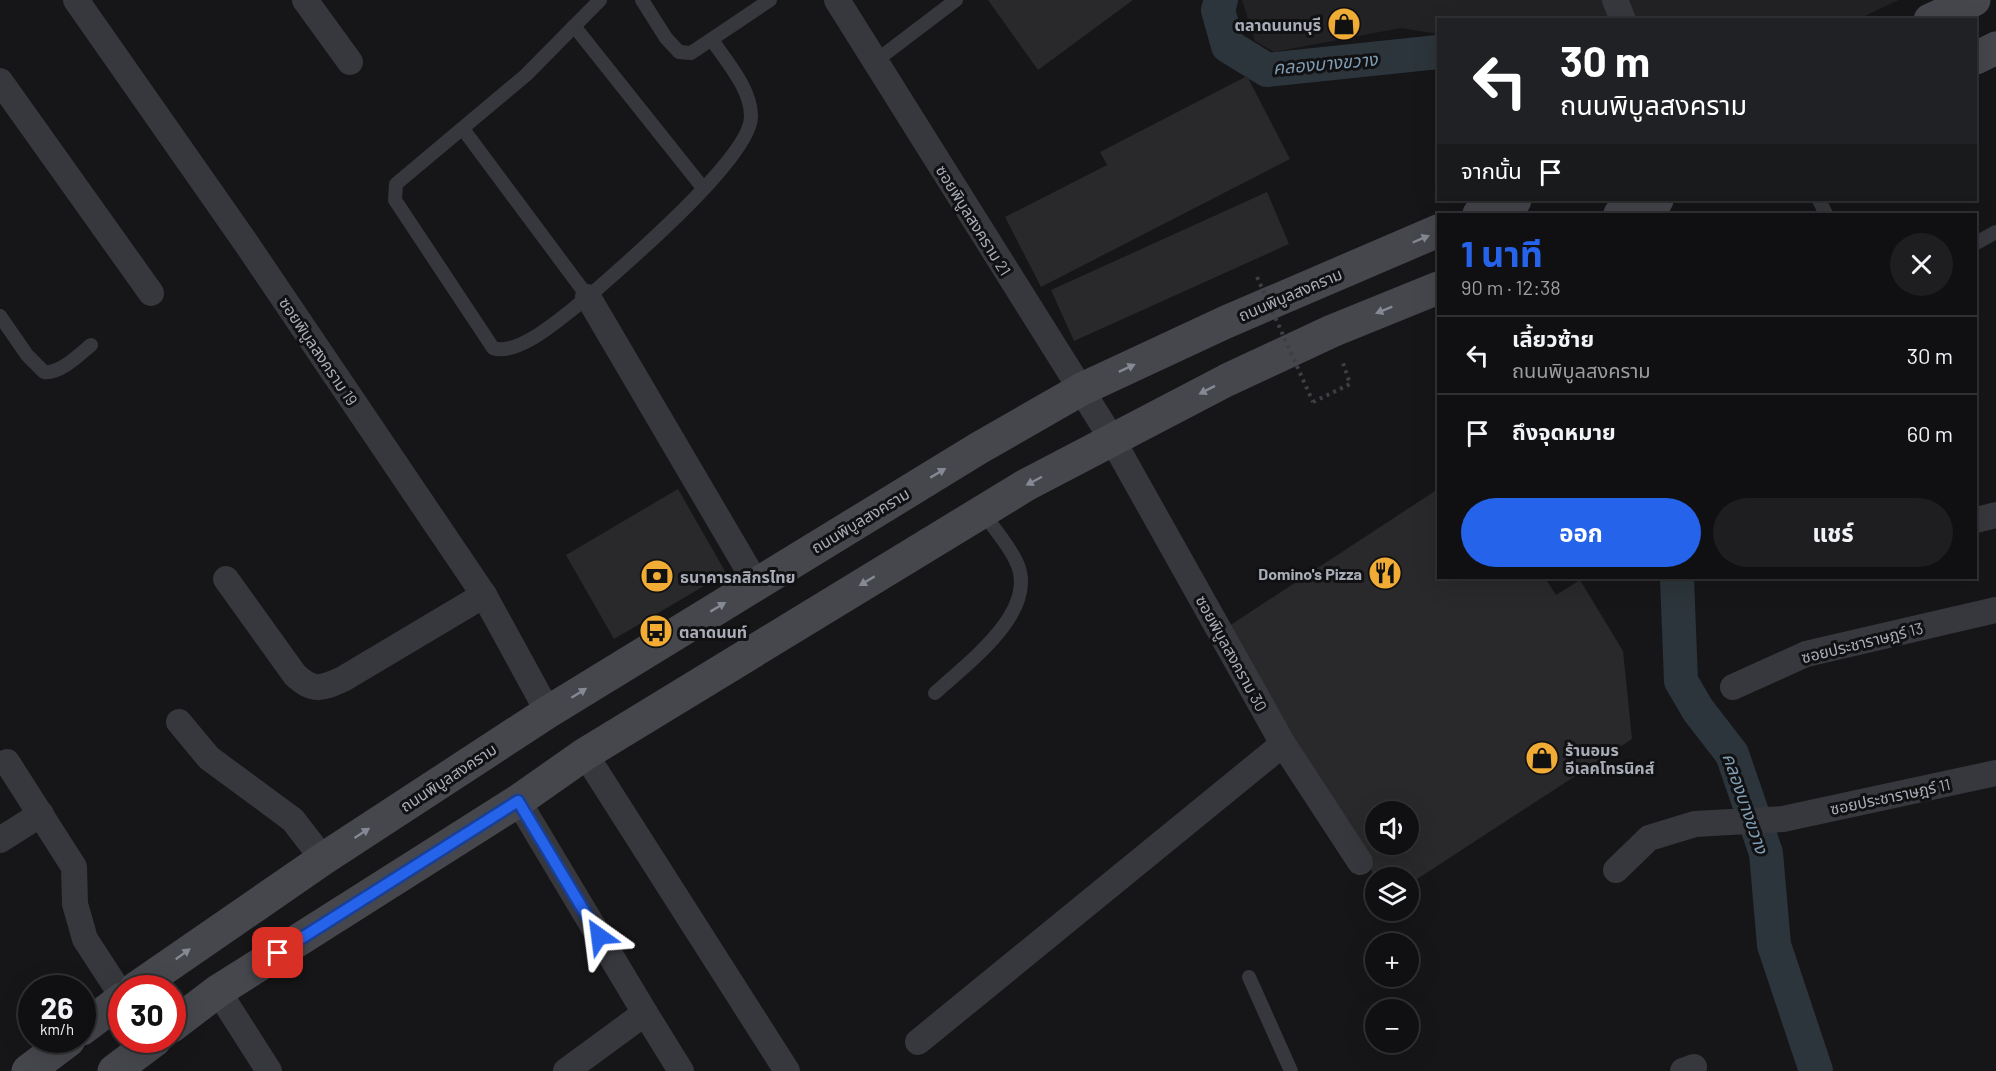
<!DOCTYPE html>
<html lang="th">
<head>
<meta charset="utf-8">
<style>
	body { margin:0; font-family:Barlow,"Noto Sans Thai",sans-serif; background:#1e1e20; color:#f1f3f6; height:100vh; display:flex; flex-direction:column; font-size:22px; white-space:nowrap }
	* { box-sizing:border-box; margin:0 }
	p { font-size:20px; color:#9c9d9f }
	.icon { flex:none; width:33px; height:33px; fill:none; stroke:currentColor; stroke-width:2; stroke-linecap:round; stroke-linejoin:round }
	.map { position:relative; flex:1; overflow:hidden }
	.panel { position:absolute; left:1437px; top:213px; width:540px; height:366px; display:flex; flex-direction:column; background:#101012; border-radius:0px; box-shadow:0 6px 24px #0002,0 0 0 2px #303032 }
	.panel>* { flex:none }
	.hud { position:absolute; left:1437px; top:18px; width:540px; height:183px; border-radius:0px; box-shadow:0 6px 24px #0002,0 0 0 2px #303032; background:#202124; color:#fff; overflow:hidden }
	.controls { position:absolute; left:1365px; top:801px; display:grid; gap:12px }
	.controls a { display:grid; place-items:center; width:54px; height:54px; border-radius:50%; background:#101012; box-shadow:0 6px 24px #0002,0 0 0 2px #303032; font-size:30px }
	.speed { position:absolute; left:18px; top:975px; display:flex; gap:12px; font-size:30px; font-weight:700; text-align:center }
	.speed>* { display:grid; place-content:center; width:78px; height:78px; border-radius:50%; background:#101012; box-shadow:0 6px 24px #0002,0 0 0 2px #303032; line-height:1 }
	.speed small { font-size:15px; font-weight:400 }
	.speed .limit { border:9px solid #d22; background:#fff; color:#111 }
	.pin { position:absolute; display:grid; place-items:center; width:51px; height:51px; color:#fff; margin:-26px; border-radius:12px; box-shadow:0 3px 9px #0006 }
	.me { position:absolute; width:66px; margin:-33px; rotate:329deg; stroke-linejoin:round; filter:drop-shadow(0 0 4px #0008) }
	.turn { display:flex; align-items:center; gap:21px; height:126px; padding:0 24px; font-size:27px }
	.turn .icon { width:78px; height:78px; stroke-width:2.5 }
	.turn b { display:block; font-size:42px; line-height:51px }
	.then { display:flex; align-items:center; height:57px; padding:0 24px; background:#0003; gap:12px; font-size:22px }
	.round { display:grid; place-items:center; flex:none; width:63px; height:63px; border-radius:32px; background:#1e1e20 }
	.headline { display:flex; align-items:center; justify-content:space-between; height:102px; padding:0 24px }
	h1 { font-size:36px; font-weight:700; line-height:45px; color:#2563eb }
	.primary-button { display:flex; gap:12px; margin-top:auto; padding:12px 24px }
	.primary-button a { flex:1; height:69px; border-radius:36px; background:#2563eb; color:#fff; font-size:24px; font-weight:700; line-height:69px; text-align:center }
	.primary-button a+a { background:#1e1e20; color:#f1f3f6 }
	ul { padding:0; list-style:none }
	li { display:flex; align-items:center; gap:18px; height:78px; padding:0 24px; border-top:2px solid #303032 }
	li div { flex:1 }
	li b { display:block; font-size:22px }
	li em { font-style:normal }
	.map>svg:first-child { display:block }
</style>
</head>
<body>
<div class="map">
<svg width="1996" height="1071" viewBox="0 0 1996 1071">
	<rect width="100%" height="100%" fill="#161618"/>
	<polygon fill="#222225" points="1242,0 1899,0 1856,20 1438,20 1438,34 1401,28 1274,52 1255,41"/>
	<g fill="none" stroke-linecap="round" stroke-linejoin="round">
		<g stroke="#2c353b" stroke-width="34">
			<polyline points="1221,0 1218,10 1228,46 1267,70 1438,52"/>
			<polyline points="1677,578 1681,681 1698,710 1732,754 1766,853 1774,945 1816,1071"/>
		</g>
	</g>
	<g fill="#29292c" fill-rule="evenodd">
		<polygon points="988,0 1133,0 1038,70"/>
		<polygon points="1247,76 1290,159 1041,287 1005,217 1107,165 1100,152"/>
		<polygon points="1267,192 1289,244 1074,341 1051,290"/>
		<polygon points="678,489 726,573 614,639 566,555"/>
		<path d="M1438,489V578H1545L1556,595L1580,580L1623,651L1632,739L1408,885V878H1376L1223,630ZM1376,812H1408V844H1376Z"/>
	</g>
	<g fill="none" stroke-linecap="round" stroke-linejoin="round">
		<polyline stroke="#3d3f44" stroke-width="4" stroke-dasharray="3 4.5" stroke-linecap="butt" points="1313,402 1350,384 1343,363"/>
		<g stroke="#37383d" stroke-width="14">
			<polyline points="642,0 666,38 679,52 691,53 770,0"/>
			<polyline points="574,26 703,188"/>
			<polyline points="877,60 956,0"/>
			<path d="M463,129L588,297C621,268 752,157 751,116C751,89 727,62 712,40"/>
			<polyline points="1819,200 1826,214"/>
			<polyline points="1976,243 1996,232"/>
			<path d="M588,297C565,314 520,357 493,348L395,200L396,184L526,75L600,0"/>
			<path d="M0,316L27,355L44,372C60,374 79,355 91,345"/>
			<path d="M935,693C966,664 1041,611 1016,561C1008,544 993,527 982,512"/>
			<polyline points="1249,977 1291,1071"/>
		</g>
		<g stroke="#37383d" stroke-width="26">
			<polyline points="76,0 246,243 484,595 548,712"/>
			<polyline points="305,0 350,62"/>
			<polyline points="837,0 1112,439 1283,744 1360,862"/>
			<polyline points="1615,0 1623,20"/>
			<polyline points="0,81 151,293"/>
			<polyline points="588,297 756,583"/>
			<polyline points="1976,520 1996,515"/>
			<path d="M226,579L295,675C313,692 321,689 343,679L484,595"/>
			<polyline points="1733,687 1806,654 1996,610"/>
			<polyline points="179,722 209,758 293,820 323,859"/>
			<polyline points="585,754 787,1071"/>
			<polyline points="7,762 74,867 75,904 85,939 122,996"/>
			<polyline points="518,801 645,1013 566,1071"/>
			<polyline points="0,840 41,814"/>
			<polyline points="1616,870 1649,838 1695,824 1783,819 1996,773"/>
			<polyline points="218,991 269,1071"/>
			<polyline points="645,1013 681,1071"/>
			<polyline points="918,1042 1283,744"/>
			<polyline points="1683,1071 1694,1067"/>
		</g>
		<g stroke="#45474d" stroke-width="33">
			<polyline points="1930,20 1974,0"/>
			<polyline points="1976,58 1996,48"/>
			<polyline points="1479,214 1515,200"/>
			<polyline points="1620,214 1657,200"/>
			<polyline points="136,988 323,859 548,712 979,448 1082,389 1226,322 1438,231"/>
			<polyline points="172,1026 218,991 518,801 585,754 1026,485 1227,380 1332,331 1438,288"/>
			<polyline points="82,1029 122,999"/>
			<polyline points="28,1071 69,1040"/>
			<polyline points="114,1071 155,1040"/>
		</g>
		<polyline stroke="#3d3f44" stroke-width="4" stroke-dasharray="3 4.5" stroke-linecap="butt" points="1257,277 1313,402"/>
	</g>
	<defs><path id="oneway-solid" d="M-6-.8H1V-3.2L6.5 0L1 3.2V.8H-6Z" transform="scale(1.5)"/></defs>
	<g fill="#858993">
		<use href="#oneway-solid" transform="translate(1421 239) rotate(-23)"/>
		<use href="#oneway-solid" transform="translate(1384 310) rotate(158)"/>
		<use href="#oneway-solid" transform="translate(1127 368) rotate(-25)"/>
		<use href="#oneway-solid" transform="translate(1207 390) rotate(153)"/>
		<use href="#oneway-solid" transform="translate(938 473) rotate(-31)"/>
		<use href="#oneway-solid" transform="translate(1034 481) rotate(152)"/>
		<use href="#oneway-solid" transform="translate(867 581) rotate(149)"/>
		<use href="#oneway-solid" transform="translate(718 607) rotate(-31)"/>
		<use href="#oneway-solid" transform="translate(579 693) rotate(-32)"/>
		<use href="#oneway-solid" transform="translate(362 833) rotate(-33)"/>
		<use href="#oneway-solid" transform="translate(183 954) rotate(-36)"/>
	</g>
	<g fill="none" stroke-linecap="round" stroke-linejoin="round">
		<defs>
			<polyline id="route" points="278,953 518,801 599,936"/>
		</defs>
		<use href="#route" stroke="#184099" stroke-width="15"/>
		<use href="#route" stroke="#2563eb" stroke-width="10"/>
	</g>
	<defs>
		<symbol id="shop-disc" viewBox="-11 -11 22 22"><circle r="9.5" fill="#f0ac35" stroke="#111113"/><path d="M-5-2.5h2.3a2.7 3.5 0 0 1 5.4 0H5L5.5 6h-11ZM-1.5-2.5h3a1.5 2.3 0 0 0-3 0Z" fill="#111"/></symbol>
		<symbol id="restaurant-disc" viewBox="-11 -11 22 22"><circle r="9.5" fill="#f0ac35" stroke="#111113"/><path d="M-5-6h1v4h1v-4h1v4h1v-4h1v5L-1.5 .5V6h-2V.5L-5-1ZM5-6V6H3V1.5H1.5Q1.5-4 5-6Z" fill="#111"/></symbol>
		<symbol id="bank-disc" viewBox="-11 -11 22 22"><circle r="9.5" fill="#f0ac35" stroke="#111113"/><path d="M-6-4H6V4H-6ZM0-2.3a2.3 2.3 0 1 0 0 4.6a2.3 2.3 0 1 0 0-4.6Z" fill="#111"/></symbol>
		<symbol id="bus-disc" viewBox="-11 -11 22 22"><circle r="9.5" fill="#f0ac35" stroke="#111113"/><path d="M-5-6H5V4H4V6H2V4H-2V6H-4V4H-5ZM-3.5-4V0h7V-4ZM-3.5 1.2v1.5H-2V1.2ZM2 1.2v1.5H3.5V1.2Z" fill="#111"/></symbol>
	</defs>
	<g fill-rule="evenodd">
		<use href="#shop-disc" x="1325" y="5" width="38" height="38"/>
		<use href="#restaurant-disc" x="1366" y="554" width="38" height="38"/>
		<use href="#bank-disc" x="638" y="557" width="38" height="38"/>
		<use href="#bus-disc" x="637" y="612" width="38" height="38"/>
		<use href="#shop-disc" x="1523" y="739" width="38" height="38"/>
	</g>
	<g text-anchor="middle" dominant-baseline="central" stroke-width="6" stroke-linejoin="round" paint-order="stroke">
		<g font-size="16" font-weight="bold" fill="#a8adb8" stroke="#111113" text-anchor="start">
			<text x="1321" y="24" text-anchor="end">ตลาดนนทบุรี</text>
			<text x="1362" y="573" text-anchor="end">Domino's Pizza</text>
			<text x="680" y="576">ธนาคารกสิกรไทย</text>
			<text x="679" y="631">ตลาดนนท์</text>
			<text x="1565" y="749">ร้านอมร<tspan x="1565" dy="18">อีเลคโทรนิคส์</tspan></text>
		</g>
		<g font-size="16" fill="#a8adb8" stroke="#111113">
			<text transform="translate(974 220) rotate(58)">ซอยพิบูลสงคราม 21</text>
			<text transform="translate(1290 294) rotate(-23)">ถนนพิบูลสงคราม</text>
			<text transform="translate(319 351) rotate(56)">ซอยพิบูลสงคราม 19</text>
			<text transform="translate(860 520) rotate(-31)">ถนนพิบูลสงคราม</text>
			<text transform="translate(1862 642) rotate(-14)">ซอยประชาราษฎร์ 13</text>
			<text transform="translate(1232 653) rotate(61)">ซอยพิบูลสงคราม 30</text>
			<text transform="translate(448 777) rotate(-33)">ถนนพิบูลสงคราม</text>
			<text transform="translate(1890 796) rotate(-12)">ซอยประชาราษฎร์ 11</text>
		</g>
		<g font-size="18" font-style="italic" fill="#7f9cb2" stroke="#111113">
			<text transform="translate(1325 63) rotate(-5)">คลองบางขวาง</text>
			<text transform="translate(1746 803) rotate(71)">คลองบางขวาง</text>
		</g>
	</g>
</svg>
<div class="controls">
<a><svg class="icon" aria-label="sound" viewBox="0 0 24 24"><path d="M4 9h4l5-4v14l-5-4H4zM17 9q2 3 0 6"/></svg></a>
<a><svg class="icon" aria-label="layers" viewBox="0 0 24 24"><path d="M12 4l9 5-9 5-9-5zM3 14l9 5 9-5"/></svg></a>
<a>+</a>
<a>−</a>
</div>
<div class="speed"><div>26<small>km/h</small></div><div class="limit">30</div></div>
<div class="pin" style="left:278px;top:953px;background:#d93025"><svg class="icon" aria-label="arrive" viewBox="0 0 24 24"><path d="M6 21V4h12l-3 4 3 4H6"/></svg></div>
<svg class="me" style="left:599px;top:936px" viewBox="-20 -20 40 40"><path d="M0-17L14 15 0 8-14 15z" fill="#2563eb" stroke="#fff" stroke-width="4"/></svg>
<div class="hud">
<div class="turn"><svg class="icon" aria-label="left" viewBox="0 0 24 24"><path d="M17 20v-9H6M10 6l-5 5 5 5"/></svg><div><b>30 m</b>ถนนพิบูลสงคราม</div></div>
<div class="then">จากนั้น<svg class="icon" aria-label="arrive" viewBox="0 0 24 24"><path d="M6 21V4h12l-3 4 3 4H6"/></svg></div>
</div>
<section class="panel">
<div class="headline"><div><h1>1 นาที</h1><p>90 m · 12:38</p></div><a class="round"><svg class="icon" aria-label="close" viewBox="0 0 24 24"><path d="M6 6l12 12M18 6L6 18"/></svg></a></div>
<ul>
<li><svg class="icon" aria-label="left" viewBox="0 0 24 24"><path d="M17 20v-9H6M10 6l-5 5 5 5"/></svg><div><b>เลี้ยวซ้าย</b><p>ถนนพิบูลสงคราม</p></div><em>30 m</em></li>
<li><svg class="icon" aria-label="arrive" viewBox="0 0 24 24"><path d="M6 21V4h12l-3 4 3 4H6"/></svg><div><b>ถึงจุดหมาย</b></div><em>60 m</em></li>
</ul>
<div class="primary-button"><a>ออก</a><a>แชร์</a></div>
</section>
</div>
</body>
</html>
